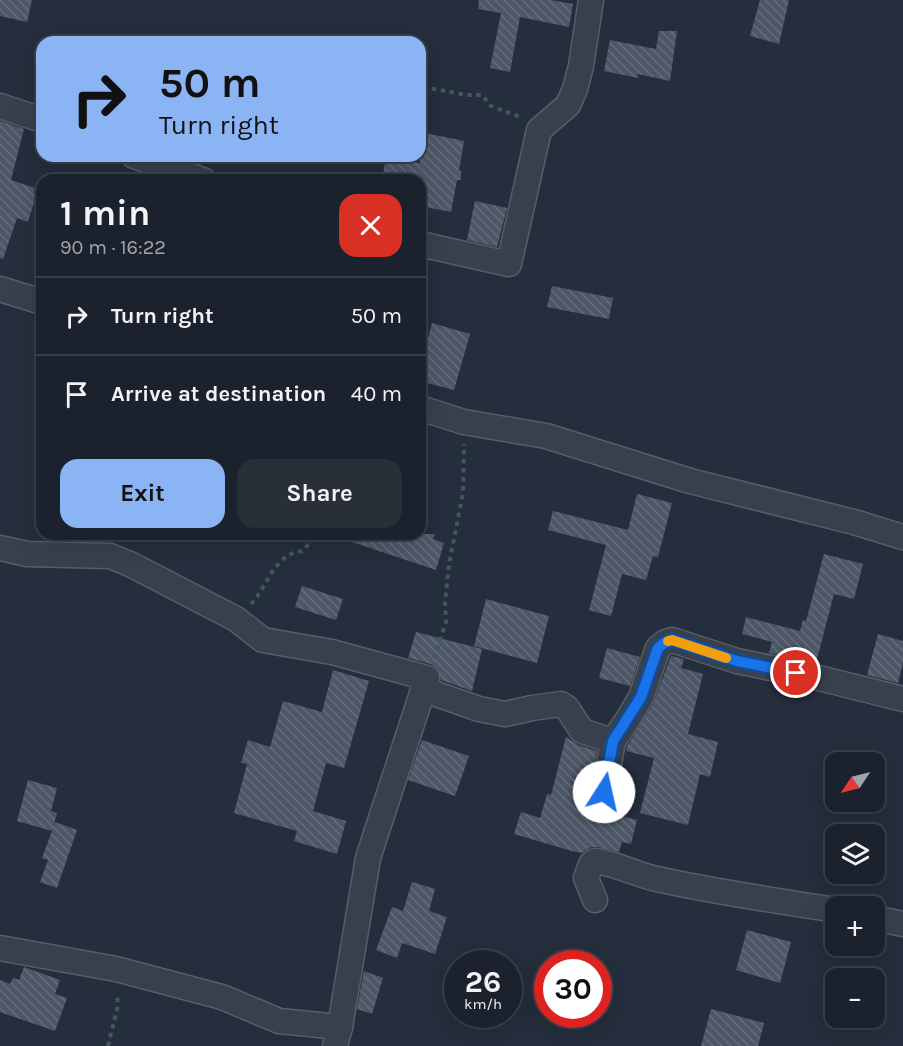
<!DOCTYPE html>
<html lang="en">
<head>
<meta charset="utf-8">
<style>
	body { margin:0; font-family:Karla,sans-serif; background:#282f39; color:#f1f3f6; height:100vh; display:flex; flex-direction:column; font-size:22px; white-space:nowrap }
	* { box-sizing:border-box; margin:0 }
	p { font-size:20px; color:#a0a4aa }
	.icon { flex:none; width:33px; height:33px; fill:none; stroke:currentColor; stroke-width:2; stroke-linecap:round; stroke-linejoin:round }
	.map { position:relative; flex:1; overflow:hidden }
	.panel { position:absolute; left:36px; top:174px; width:390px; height:366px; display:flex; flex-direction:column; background:#1b222d; border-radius:18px; box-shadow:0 6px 24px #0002,0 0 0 2px #393f49 }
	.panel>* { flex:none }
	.top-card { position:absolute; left:36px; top:36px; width:390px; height:126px; border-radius:18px; box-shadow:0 6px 24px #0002,0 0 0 2px #393f49; background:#8bb4f4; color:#111; overflow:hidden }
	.needle { width:39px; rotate:235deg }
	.tools { position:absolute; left:825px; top:752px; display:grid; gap:12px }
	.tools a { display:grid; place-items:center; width:60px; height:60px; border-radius:12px; background:#1b222d; box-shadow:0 6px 24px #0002,0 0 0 2px #393f49; font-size:30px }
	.speed { position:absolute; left:444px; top:950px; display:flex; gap:12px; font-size:30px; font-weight:700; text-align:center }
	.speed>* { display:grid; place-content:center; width:78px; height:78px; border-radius:50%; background:#1b222d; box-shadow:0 6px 24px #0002,0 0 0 2px #393f49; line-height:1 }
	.speed small { font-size:15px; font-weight:400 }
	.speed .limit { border:9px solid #d22; background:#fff; color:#111 }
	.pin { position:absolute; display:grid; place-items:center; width:51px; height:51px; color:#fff; margin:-26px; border:3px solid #fff; border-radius:50%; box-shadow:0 2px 6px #0007 }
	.me { position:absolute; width:66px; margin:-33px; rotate:10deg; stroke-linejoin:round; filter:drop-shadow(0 0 4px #0008) }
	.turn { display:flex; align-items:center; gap:21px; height:126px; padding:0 24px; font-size:27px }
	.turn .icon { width:78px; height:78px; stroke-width:2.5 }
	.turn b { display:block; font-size:42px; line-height:51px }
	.round { display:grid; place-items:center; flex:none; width:63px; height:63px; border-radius:18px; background:#282f39 }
	.head { display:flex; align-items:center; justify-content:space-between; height:102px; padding:0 24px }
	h1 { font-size:36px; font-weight:700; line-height:45px }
	.button { display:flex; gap:12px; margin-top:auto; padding:12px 24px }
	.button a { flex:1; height:69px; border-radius:18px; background:#8bb4f4; color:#111; font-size:24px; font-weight:700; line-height:69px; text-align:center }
	.button a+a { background:#282f39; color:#f1f3f6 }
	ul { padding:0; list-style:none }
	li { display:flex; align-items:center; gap:18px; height:78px; padding:0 24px; border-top:2px solid #393f49 }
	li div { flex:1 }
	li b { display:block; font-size:22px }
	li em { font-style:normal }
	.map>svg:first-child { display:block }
</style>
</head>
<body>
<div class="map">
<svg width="903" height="1046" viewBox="0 0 903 1046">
	<defs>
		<pattern id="building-back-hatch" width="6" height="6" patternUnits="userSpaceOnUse" patternTransform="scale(1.5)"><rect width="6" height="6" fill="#4d5767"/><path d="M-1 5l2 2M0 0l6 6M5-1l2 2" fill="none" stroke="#646d7b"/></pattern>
	</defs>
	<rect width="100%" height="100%" fill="#242e3c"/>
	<g fill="url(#building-back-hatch)">
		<polygon points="0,0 32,0 27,22 0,16"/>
		<polygon points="479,0 550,0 573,4 569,27 520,17 510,72 490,68 501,13 478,9"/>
		<polygon points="760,0 789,0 779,44 750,36"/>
		<polygon points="659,31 677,31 670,81 638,74 638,78 604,71 610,40 656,49"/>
		<polygon points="0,121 24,129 11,180 38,189 28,222 17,218 3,259 0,258"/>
		<polygon points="420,132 464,141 459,171 461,171 461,180 457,180 451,212 420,206 420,180 382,180 386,156 420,163"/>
		<polygon points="475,201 507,208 497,247 467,240"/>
		<polygon points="552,286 613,298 609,319 547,307"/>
		<polygon points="432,323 470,334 454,390 420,381 420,369"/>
		<polygon points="637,494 672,503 658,557 653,556 646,580 622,574 611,616 589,610 606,545 548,530 553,511 628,530"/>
		<polygon points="338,534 435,534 433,539 444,543 436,570 337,537"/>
		<polygon points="824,554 863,564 854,599 834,594 816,663 769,653 772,642 742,634 746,617 800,631 803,620 806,621"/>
		<polygon points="302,586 343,599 336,620 295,607"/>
		<polygon points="486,599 549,616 537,663 474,646"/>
		<polygon points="416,632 482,649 472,691 441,680 438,669 431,664 408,658"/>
		<polygon points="878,634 903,641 903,662 898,683 867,675"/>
		<polygon points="607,648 640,657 630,686 599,678"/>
		<polygon points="671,656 684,659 681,668 703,674 688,734 718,742 710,777 700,774 688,825 640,813 654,758 626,751 627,746 653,704"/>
		<polygon points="333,670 369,681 344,768 326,763 313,811 346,821 337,854 294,841 297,831 234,813 247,764 241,763 248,740 270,747 283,701 322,712"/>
		<polygon points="566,737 578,745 597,751 590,790 593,801 592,808 637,820 631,844 622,842 619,852 597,847 591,847 582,853 572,851 514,834 521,812 540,818 547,794 551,795"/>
		<polygon points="422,740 469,756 455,796 408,780"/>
		<polygon points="28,780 57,788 51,811 57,813 53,827 55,822 77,830 57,888 40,882 48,860 42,858 52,831 17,821"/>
		<polygon points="412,882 435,889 429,911 447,917 435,954 402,943 397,958 376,950 392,907 403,911"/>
		<polygon points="747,930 791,942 780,983 736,970"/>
		<polygon points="24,967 60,980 55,994 67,998 55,1031 0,1012 0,980 10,984 13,978 19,980"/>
		<polygon points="364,971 383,978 372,1014 357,1009"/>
		<polygon points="711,1009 764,1023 758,1046 701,1046"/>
	</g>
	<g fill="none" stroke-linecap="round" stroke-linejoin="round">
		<defs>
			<g id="minor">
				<polyline points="0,106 42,120"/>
				<polyline points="134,156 203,180"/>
				<polyline points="420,244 509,264 539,130 568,105 575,89 581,66 591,0"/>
				<polyline points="0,289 42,302"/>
				<polyline points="420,408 464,422 546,436 690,481 854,522 903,537"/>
				<polyline points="0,548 27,554 110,556 132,565 236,619 263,640 332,652 427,678 368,858 340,1027 335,1046"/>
				<polyline points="423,686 436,694 479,709 505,714 532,708 561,704 567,708 582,731 613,741"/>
				<polyline points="604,792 613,741 628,719 641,697 658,648 664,643 672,640 737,661 815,677 903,699"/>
				<path d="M595,900L586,878L591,864L595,861C616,863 636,875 657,879C716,892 776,901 836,910"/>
				<polyline points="874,918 903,924"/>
				<polyline points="0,948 116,969 222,997 279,1021 340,1027"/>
			</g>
		</defs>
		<use href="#minor" stroke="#565e6a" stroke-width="27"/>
		<g stroke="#44575a" stroke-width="4" stroke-dasharray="4.5 4.5" stroke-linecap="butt">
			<polyline points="423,87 467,95 482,95 491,106 520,117"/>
			<path d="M251,604C268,586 274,554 302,551L309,544L314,534"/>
			<polyline points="434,658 446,622 445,603 449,564 463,493 464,444"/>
			<polyline points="108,1046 118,1005 117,994"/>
		</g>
		<use href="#minor" stroke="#38404c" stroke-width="24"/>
	</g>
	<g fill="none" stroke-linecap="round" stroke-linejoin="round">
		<defs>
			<polyline id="route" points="604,792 613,741 641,697 658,648 664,643 672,640 737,661 796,673"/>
		</defs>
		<use href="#route" stroke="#114b97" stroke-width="15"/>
		<use href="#route" stroke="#1a73e8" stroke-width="10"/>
		<polyline stroke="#f59e0b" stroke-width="10" points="668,641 672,640 726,658"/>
	</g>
</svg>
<div class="tools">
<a><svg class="needle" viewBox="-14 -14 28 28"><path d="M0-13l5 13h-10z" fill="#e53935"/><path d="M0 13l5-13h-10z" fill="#a0a4aa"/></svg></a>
<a><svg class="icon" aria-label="layers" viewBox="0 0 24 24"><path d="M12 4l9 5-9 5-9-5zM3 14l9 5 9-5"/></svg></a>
<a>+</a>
<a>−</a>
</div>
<div class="speed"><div>26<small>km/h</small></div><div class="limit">30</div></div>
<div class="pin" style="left:796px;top:673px;background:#d93025"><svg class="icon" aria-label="arrive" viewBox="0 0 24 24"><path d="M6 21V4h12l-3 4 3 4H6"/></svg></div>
<svg class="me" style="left:604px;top:792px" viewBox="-20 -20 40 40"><circle r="19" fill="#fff"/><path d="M0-13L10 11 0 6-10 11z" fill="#1a73e8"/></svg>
<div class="top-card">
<div class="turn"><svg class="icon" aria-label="right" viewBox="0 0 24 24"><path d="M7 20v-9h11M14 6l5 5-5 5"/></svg><div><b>50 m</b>Turn right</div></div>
</div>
<section class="panel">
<div class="head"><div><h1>1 min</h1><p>90 m · 16:22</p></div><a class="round" style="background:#d93025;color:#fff"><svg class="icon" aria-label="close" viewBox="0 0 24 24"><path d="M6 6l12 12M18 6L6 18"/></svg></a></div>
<ul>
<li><svg class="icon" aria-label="right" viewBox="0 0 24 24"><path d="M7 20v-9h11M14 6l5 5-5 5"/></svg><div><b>Turn right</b></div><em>50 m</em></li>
<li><svg class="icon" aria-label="arrive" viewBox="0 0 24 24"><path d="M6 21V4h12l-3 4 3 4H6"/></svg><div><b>Arrive at destination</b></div><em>40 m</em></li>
</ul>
<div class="button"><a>Exit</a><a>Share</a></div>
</section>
</div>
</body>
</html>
